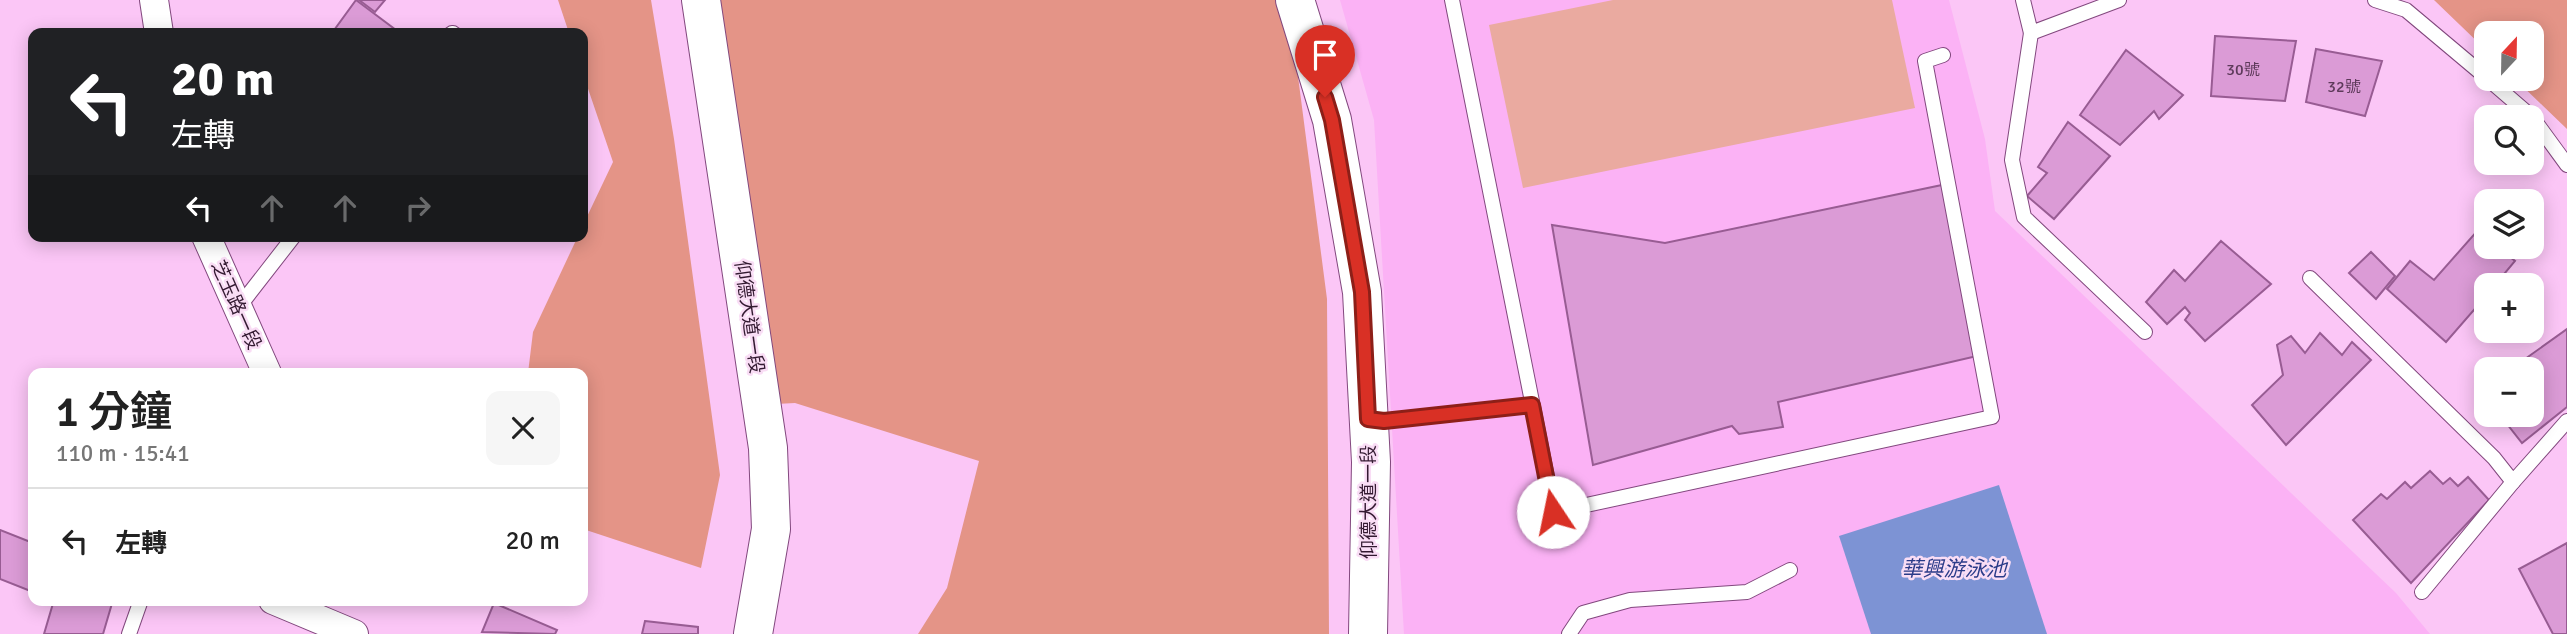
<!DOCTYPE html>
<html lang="zh-TW">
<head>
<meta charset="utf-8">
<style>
	body { margin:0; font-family:Signika,"Noto Sans TC",sans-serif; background:#f6f6f6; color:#222; height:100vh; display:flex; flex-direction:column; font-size:26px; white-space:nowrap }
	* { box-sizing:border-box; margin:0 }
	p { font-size:23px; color:#767676 }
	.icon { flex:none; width:38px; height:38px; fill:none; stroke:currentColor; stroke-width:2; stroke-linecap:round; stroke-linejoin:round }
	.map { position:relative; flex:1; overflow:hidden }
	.side { position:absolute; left:28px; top:368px; width:560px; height:238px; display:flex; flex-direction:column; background:#fff; border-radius:14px; box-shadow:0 4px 18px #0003 }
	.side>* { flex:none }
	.top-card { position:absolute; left:28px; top:28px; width:560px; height:214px; border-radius:14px; box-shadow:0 4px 18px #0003; background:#202124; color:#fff; overflow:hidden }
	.needle { width:46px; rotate:22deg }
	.buttons { position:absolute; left:2474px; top:21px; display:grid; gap:14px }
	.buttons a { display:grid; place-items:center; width:70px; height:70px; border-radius:14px; background:#fff; box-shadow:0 4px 18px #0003; font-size:35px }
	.pin { position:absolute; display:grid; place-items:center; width:60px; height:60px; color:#fff; margin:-72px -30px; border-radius:50% 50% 50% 0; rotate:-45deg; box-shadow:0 0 7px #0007 }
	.pin .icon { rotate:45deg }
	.me { position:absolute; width:77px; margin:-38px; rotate:349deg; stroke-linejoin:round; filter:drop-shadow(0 0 5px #0008) }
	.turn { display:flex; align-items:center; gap:24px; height:147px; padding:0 28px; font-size:32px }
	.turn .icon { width:91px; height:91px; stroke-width:2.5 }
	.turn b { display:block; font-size:49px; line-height:60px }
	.lanes { display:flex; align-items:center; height:66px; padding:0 28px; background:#0003; justify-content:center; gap:35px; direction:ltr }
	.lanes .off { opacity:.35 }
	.round { display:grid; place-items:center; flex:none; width:74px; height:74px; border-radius:14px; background:#f6f6f6 }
	.overview { display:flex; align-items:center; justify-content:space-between; height:119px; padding:0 28px }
	h1 { font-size:42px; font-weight:600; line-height:52px }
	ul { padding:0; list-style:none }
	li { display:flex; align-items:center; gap:21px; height:105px; padding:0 28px; border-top:2px solid #e0e0e0 }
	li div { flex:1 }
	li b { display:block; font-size:26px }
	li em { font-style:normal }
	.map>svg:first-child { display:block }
</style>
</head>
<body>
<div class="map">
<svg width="2567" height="634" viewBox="0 0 2567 634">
	<rect width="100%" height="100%" fill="#fbc6f6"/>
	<polygon fill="#fbb2f5" points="1340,0 1949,0 1985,139 1995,211 2396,593 2430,634 1404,634 1374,120"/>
	<polygon fill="#eaaaa0" points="1613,0 1892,0 1915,108 1523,188 1489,25"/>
	<g fill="#e49487">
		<polygon points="558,0 651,0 674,139 720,475 701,568 583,529 583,373 528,373 533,332 578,236 583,236 583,225 613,162 583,74 583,33 569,33"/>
		<polygon points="712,0 1280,0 1293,38 1327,299 1329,634 918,634 947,588 979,461 795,403 776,404"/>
		<polygon points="2434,0 2567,0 2567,129 2515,79 2532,79 2532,33 2487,33 2487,51"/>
	</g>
	<polygon fill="#7d93d4" points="1999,485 2047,634 1871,634 1839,536"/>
	<g fill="#db9bd6" stroke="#985c93" stroke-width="2">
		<polygon points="356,0 400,33 332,33"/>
		<polygon points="359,0 385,0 375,12"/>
		<polygon points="2215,36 2296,41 2285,101 2211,96"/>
		<polygon points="2316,49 2382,61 2365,116 2306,102"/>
		<polygon points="2126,50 2183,95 2159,119 2154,111 2120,145 2080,115"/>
		<polygon points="2068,122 2110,156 2054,219 2027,196 2047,173 2038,167"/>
		<polygon points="1942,185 1977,356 1778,402 1783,427 1739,434 1732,426 1593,465 1552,225 1665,243"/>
		<polygon points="2478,230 2487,237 2487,247 2498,247 2515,261 2495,285 2487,285 2487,295 2446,342 2387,289 2410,261 2434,280"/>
		<polygon points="2221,241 2271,284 2205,341 2185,320 2190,313 2185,307 2167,324 2146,302 2174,270 2185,281"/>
		<polygon points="2371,252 2395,276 2376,299 2349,273"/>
		<polygon points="2567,329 2567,407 2522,443 2500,415 2532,415 2532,369 2511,369"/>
		<polygon points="2320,333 2342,355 2352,342 2371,360 2286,445 2252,405 2283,375 2277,345 2291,336 2305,353"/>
		<polygon points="2430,471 2443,484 2450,478 2458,486 2468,477 2489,500 2411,583 2353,520 2381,494 2387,499 2405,482 2411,488"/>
		<polygon points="0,530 33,543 33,592 0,579"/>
		<polygon points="2567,543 2567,634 2553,634 2519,569"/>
		<polygon points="54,600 113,600 103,634 44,634"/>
		<polygon points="494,603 557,630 555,634 482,632"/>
		<polygon points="645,621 698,627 698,634 642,634"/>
	</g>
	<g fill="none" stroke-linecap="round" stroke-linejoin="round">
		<defs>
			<g id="lane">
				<polyline points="1452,0 1554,512 1992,417 1925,61 1943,55"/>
				<polyline points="2023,0 2031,33 2119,0"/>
				<polyline points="2375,0 2406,10 2487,78"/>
				<polyline points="452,33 453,33"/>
				<polyline points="2031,33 2012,160 2024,217 2145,332"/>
				<polyline points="2488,79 2532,117"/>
				<polyline points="2532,117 2567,165"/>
				<polyline points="2310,278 2494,458 2513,482 2567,421"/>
				<polyline points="238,308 294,236"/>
				<polyline points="1370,419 1384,421 1532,405"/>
				<polyline points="2422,592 2513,482"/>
				<polyline points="129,634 141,600"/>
				<polyline points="1569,634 1583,613 1630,600 1747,592 1790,570"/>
			</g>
			<g id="street">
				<polyline points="154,0 159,33"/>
				<polyline points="206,236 267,373"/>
				<polyline points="273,600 354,634"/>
			</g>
			<g id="primary">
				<polyline points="701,0 768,448 771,529 753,634"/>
				<polyline points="1295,0 1332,120 1362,292 1371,462 1368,634"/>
			</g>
		</defs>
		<use href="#lane" stroke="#82487e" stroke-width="16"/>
		<use href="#street" stroke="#82487e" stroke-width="30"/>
		<use href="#primary" stroke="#82487e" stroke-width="40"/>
		<use href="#lane" stroke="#fff" stroke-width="14"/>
		<use href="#street" stroke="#fff" stroke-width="28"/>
		<use href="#primary" stroke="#fff" stroke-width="38"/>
	</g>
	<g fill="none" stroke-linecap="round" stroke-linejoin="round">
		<defs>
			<polyline id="route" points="1325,97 1332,120 1362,292 1368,419 1384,421 1532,405 1553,512"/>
		</defs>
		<use href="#route" stroke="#8d1f18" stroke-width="18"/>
		<use href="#route" stroke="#d93025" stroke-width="12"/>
	</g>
	<g text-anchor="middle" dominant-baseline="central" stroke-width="5" stroke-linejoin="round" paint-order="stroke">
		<g font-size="16" fill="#5d3a5a">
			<text x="2243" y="70">30號</text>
			<text x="2344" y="87">32號</text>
		</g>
		<g font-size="19" fill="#331a31" stroke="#f9ddf5">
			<text transform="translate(236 305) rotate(66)">芝玉路一段</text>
			<text transform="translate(749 317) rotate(82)">仰德大道一段</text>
			<text transform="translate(1369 502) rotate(-90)">仰德大道一段</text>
		</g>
		<g font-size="21" font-style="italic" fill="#2a3b88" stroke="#f9ddf5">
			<text x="1954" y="569">華興游泳池</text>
		</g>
	</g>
</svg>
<div class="buttons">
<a><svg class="needle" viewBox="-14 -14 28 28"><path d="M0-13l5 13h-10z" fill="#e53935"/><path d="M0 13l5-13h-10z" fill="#767676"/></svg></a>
<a><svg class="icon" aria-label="search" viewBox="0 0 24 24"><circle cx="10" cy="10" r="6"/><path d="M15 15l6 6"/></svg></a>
<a><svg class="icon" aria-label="layers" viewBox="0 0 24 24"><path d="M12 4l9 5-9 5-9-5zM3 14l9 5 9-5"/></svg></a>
<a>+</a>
<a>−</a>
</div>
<div class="pin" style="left:1325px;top:97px;background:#d93025"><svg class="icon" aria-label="arrive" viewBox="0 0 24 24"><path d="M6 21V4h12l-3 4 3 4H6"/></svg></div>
<svg class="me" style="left:1553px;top:512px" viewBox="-20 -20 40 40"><circle r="19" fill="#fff"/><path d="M0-13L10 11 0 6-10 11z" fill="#d93025"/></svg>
<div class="top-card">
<div class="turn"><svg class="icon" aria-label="left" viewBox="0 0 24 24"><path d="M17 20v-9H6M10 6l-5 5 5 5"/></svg><div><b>20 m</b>左轉</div></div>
<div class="lanes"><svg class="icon" aria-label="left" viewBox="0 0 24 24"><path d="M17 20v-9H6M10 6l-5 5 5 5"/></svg><svg class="icon off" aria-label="ahead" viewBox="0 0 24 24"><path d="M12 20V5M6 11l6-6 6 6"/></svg><svg class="icon off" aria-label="ahead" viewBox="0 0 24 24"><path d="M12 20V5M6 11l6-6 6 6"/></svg><svg class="icon off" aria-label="right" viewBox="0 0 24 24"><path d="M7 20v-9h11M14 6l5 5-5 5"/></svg></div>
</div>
<section class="side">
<div class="overview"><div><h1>1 分鐘</h1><p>110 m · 15:41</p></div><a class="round"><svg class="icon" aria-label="close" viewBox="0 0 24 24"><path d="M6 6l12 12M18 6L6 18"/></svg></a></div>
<ul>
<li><svg class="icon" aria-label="left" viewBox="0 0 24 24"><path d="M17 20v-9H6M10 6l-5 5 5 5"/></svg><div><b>左轉</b></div><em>20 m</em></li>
</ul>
</section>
</div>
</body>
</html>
